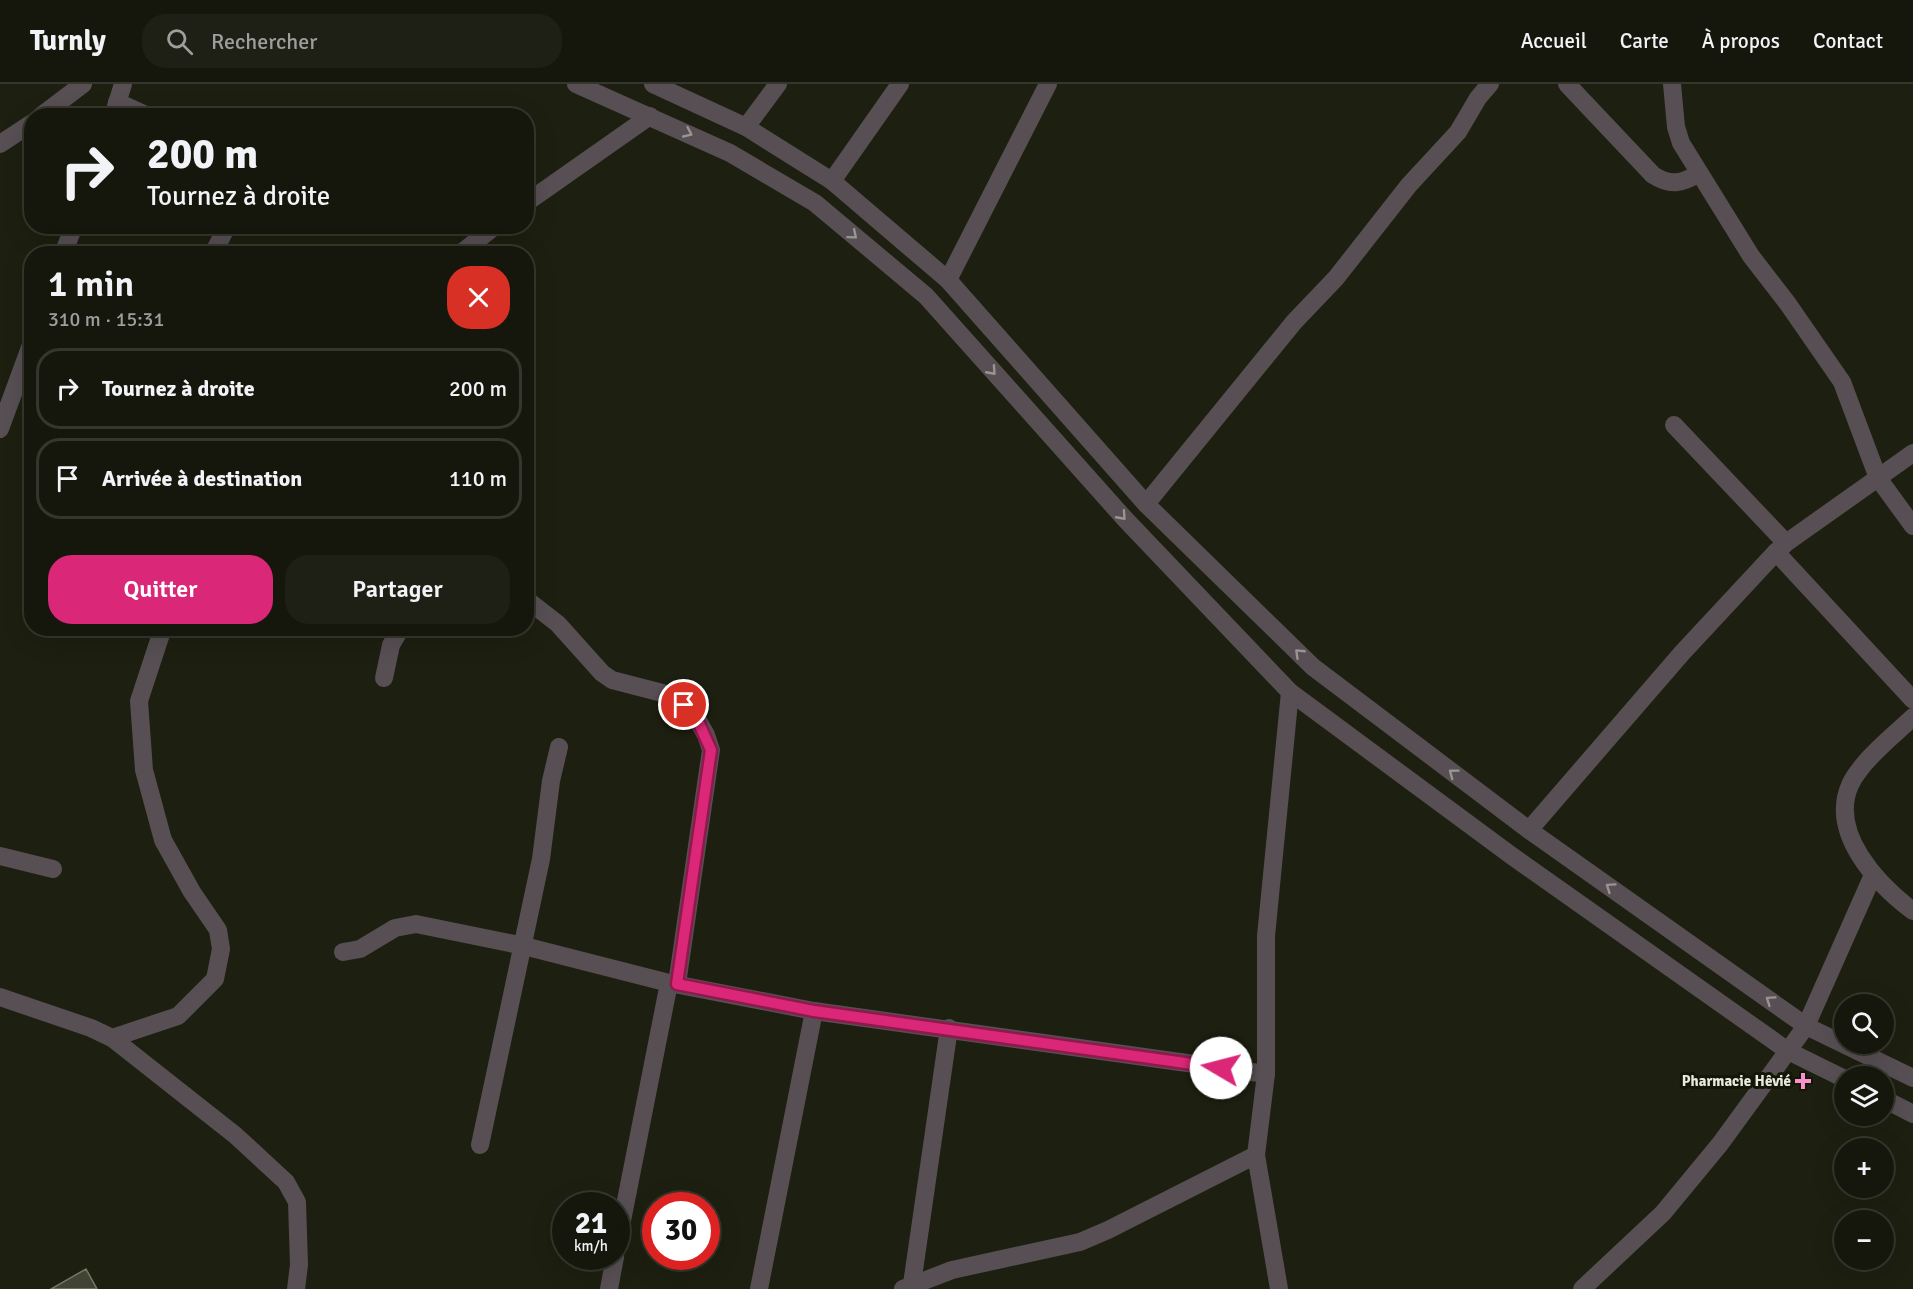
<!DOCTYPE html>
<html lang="fr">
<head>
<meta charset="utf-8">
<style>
	body { margin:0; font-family:Signika,sans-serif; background:#1f2015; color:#f1f3f6; height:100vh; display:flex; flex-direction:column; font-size:22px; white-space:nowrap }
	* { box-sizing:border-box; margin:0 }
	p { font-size:20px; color:#9e9f9d }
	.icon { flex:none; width:33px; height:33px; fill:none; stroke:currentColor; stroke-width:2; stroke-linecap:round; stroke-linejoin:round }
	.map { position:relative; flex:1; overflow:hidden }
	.panel { position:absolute; left:24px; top:162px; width:510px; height:390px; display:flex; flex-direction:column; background:#16170c; border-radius:24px; box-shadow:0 6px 24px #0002,0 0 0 2px #35362d }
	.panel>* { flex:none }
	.banner { position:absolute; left:24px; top:24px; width:510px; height:126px; border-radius:24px; box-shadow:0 6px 24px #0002,0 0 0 2px #35362d; background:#16170c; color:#f1f3f6; overflow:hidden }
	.fabs { position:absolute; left:1834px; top:910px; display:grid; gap:12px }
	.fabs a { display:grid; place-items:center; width:60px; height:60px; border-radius:50%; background:#16170c; box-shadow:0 6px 24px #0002,0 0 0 2px #35362d; font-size:30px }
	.speed { position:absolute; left:552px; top:1108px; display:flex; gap:12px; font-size:30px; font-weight:700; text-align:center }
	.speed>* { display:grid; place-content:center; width:78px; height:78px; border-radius:50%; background:#16170c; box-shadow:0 6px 24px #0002,0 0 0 2px #35362d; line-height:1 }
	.speed small { font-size:15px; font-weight:400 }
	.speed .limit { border:9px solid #d22; background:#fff; color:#111 }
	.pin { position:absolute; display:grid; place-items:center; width:51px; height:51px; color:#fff; margin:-26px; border:3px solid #fff; border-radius:50%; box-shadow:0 2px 6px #0007 }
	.me { position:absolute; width:66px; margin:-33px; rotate:278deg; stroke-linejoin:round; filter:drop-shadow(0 0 4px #0008) }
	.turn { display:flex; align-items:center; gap:21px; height:126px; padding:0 24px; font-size:27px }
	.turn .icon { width:78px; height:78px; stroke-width:2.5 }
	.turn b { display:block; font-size:42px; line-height:51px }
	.round { display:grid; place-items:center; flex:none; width:63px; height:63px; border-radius:24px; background:#1f2015 }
	.overview { display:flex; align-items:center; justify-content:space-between; height:102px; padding:0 24px }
	h1 { font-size:36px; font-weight:600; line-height:45px }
	.cta { display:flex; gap:12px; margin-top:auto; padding:12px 24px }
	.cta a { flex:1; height:69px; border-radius:24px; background:#db2777; color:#fff; font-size:24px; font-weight:600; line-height:69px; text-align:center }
	.cta a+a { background:#1f2015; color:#f1f3f6 }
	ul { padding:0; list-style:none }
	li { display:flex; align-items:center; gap:18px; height:81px; margin:0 12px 9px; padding:0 12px; border:3px solid #35362d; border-radius:24px }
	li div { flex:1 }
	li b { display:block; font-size:22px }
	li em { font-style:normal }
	header { display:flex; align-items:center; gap:36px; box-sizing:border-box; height:84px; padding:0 30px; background:#16170c; border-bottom:2px solid #35362d }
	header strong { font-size:28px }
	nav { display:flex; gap:33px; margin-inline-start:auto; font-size:21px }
	.search { width:420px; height:54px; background:#1f2015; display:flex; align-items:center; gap:15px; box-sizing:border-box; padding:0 21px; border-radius:24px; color:#9e9f9d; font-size:22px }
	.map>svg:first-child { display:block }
</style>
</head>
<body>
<header>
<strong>Turnly</strong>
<div class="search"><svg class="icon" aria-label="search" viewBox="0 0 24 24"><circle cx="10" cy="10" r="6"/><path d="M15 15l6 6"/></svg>Rechercher</div>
<nav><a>Accueil</a><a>Carte</a><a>À propos</a><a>Contact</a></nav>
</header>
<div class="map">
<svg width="1913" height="1205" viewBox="0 0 1913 1205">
	<rect width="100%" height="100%" fill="#1d1f10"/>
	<polygon fill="#424433" stroke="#757765" stroke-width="1.5" points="86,1185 97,1205 51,1205"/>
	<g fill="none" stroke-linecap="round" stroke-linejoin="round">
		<g stroke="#574f53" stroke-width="18">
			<path d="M1567,0L1653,91C1670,102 1682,100 1699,89"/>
			<polyline points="1672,0 1676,43 1681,59 1751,172 1788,220 1842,298 1878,394 1913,442"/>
			<polyline points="117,18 148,32"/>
			<polyline points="41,32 83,0"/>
			<polyline points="113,32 123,0"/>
			<polyline points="746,43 778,0"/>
			<polyline points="0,60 32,39"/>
			<polyline points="832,97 900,0"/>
			<polyline points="526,119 650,32"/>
			<polyline points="63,170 74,142"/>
			<polyline points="213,170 227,142"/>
			<polyline points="460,170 495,142"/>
			<polyline points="948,196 1048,0"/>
			<polyline points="1674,341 1786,459"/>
			<polyline points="0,345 32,258"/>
			<polyline points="1146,420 1294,238 1336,194 1409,101 1458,48 1478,14 1490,0"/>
			<polyline points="1776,468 1913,616"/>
			<polyline points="526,515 558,540 602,589 612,596 674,612 697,635 706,651 711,666 677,900"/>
			<polyline points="384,594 391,561 401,544"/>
			<path d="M1913,633C1894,651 1861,677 1850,701C1829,749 1877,800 1913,827"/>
			<polyline points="1529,746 1682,569 1776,468 1786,459 1913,369"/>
			<polyline points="0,772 53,785"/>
			<polyline points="343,868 360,865 395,844 416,840 524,862 669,899 814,927 1266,990"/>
			<polyline points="0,913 91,944 112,954 235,1051 286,1098 297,1118 299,1181 296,1205"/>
			<polyline points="112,954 178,932 215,895 221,865 218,846 192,808 163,756 144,686 139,617 163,544"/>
			<polyline points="480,1061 541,775 551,697 559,663"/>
			<polyline points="616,1167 669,899"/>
			<polyline points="912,1200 949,944"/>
			<polyline points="609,1205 615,1173"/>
			<polyline points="759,1205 814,927"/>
			<polyline points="903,1205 952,1186 1080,1158 1108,1146 1256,1071"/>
			<polyline points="1279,1205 1256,1071 1266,990 1266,852 1290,608"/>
			<polyline points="1582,1205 1663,1129 1720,1060 1806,942 1873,791"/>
		</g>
		<g stroke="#574f53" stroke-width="18">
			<polyline points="576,0 730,69 815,119 926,212 1125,435 1290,608 1512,772 1788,967 1845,995"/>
			<polyline points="653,0 746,43 832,97 948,196 1146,420 1313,583 1529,746 1806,942 1913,994"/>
			<polyline points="1884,1015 1913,1030"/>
		</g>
	</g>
	<defs><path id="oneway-chevron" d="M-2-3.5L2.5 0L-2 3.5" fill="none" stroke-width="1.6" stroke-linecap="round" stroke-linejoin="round" transform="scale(1.5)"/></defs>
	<g stroke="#989592">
		<use href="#oneway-chevron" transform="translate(688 49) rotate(25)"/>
		<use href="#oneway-chevron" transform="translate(853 151) rotate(40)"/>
		<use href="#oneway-chevron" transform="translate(992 287) rotate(48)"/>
		<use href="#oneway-chevron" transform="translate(1122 432) rotate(48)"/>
		<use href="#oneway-chevron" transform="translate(1299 569) rotate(-136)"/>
		<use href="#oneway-chevron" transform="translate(1453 689) rotate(-143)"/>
		<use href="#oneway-chevron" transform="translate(1610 803) rotate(-145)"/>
		<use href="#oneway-chevron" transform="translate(1770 916) rotate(-145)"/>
	</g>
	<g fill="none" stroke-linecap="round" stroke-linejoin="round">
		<defs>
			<polyline id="route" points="684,621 697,635 711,666 677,900 814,927 1221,984"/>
		</defs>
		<use href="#route" stroke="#8e194d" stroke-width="15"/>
		<use href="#route" stroke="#db2777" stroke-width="10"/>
	</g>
	<path fill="#f890cc" stroke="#141607" stroke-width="2" d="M1800 988h6v6h6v6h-6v6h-6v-6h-6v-6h6z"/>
	<g text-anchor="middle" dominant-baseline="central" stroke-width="6" stroke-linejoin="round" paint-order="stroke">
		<g font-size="15" font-weight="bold" fill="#e8eae0" stroke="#141607" text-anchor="end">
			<text x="1791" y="997">Pharmacie Hêvié</text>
		</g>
	</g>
</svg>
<div class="fabs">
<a><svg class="icon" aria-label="search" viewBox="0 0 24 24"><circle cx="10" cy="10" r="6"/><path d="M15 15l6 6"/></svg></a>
<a><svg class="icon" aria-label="layers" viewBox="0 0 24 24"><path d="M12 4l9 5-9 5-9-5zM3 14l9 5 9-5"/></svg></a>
<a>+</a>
<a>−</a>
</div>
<div class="speed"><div>21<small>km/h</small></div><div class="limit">30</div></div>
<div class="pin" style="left:684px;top:621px;background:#d93025"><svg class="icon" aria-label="arrive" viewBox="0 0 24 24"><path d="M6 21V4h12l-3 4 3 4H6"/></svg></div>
<svg class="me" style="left:1221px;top:984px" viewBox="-20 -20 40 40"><circle r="19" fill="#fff"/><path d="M0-13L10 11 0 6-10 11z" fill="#db2777"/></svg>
<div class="banner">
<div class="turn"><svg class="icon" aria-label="right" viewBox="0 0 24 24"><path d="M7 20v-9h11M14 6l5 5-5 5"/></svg><div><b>200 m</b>Tournez à droite</div></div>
</div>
<section class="panel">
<div class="overview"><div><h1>1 min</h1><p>310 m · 15:31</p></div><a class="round" style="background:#d93025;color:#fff"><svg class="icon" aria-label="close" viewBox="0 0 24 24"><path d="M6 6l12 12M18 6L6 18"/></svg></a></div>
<ul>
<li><svg class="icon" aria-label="right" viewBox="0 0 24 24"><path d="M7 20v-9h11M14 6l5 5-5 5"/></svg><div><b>Tournez à droite</b></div><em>200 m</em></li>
<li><svg class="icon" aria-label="arrive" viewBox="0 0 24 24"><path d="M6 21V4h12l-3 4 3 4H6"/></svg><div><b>Arrivée à destination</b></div><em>110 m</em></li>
</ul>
<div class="cta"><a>Quitter</a><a>Partager</a></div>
</section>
</div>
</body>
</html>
